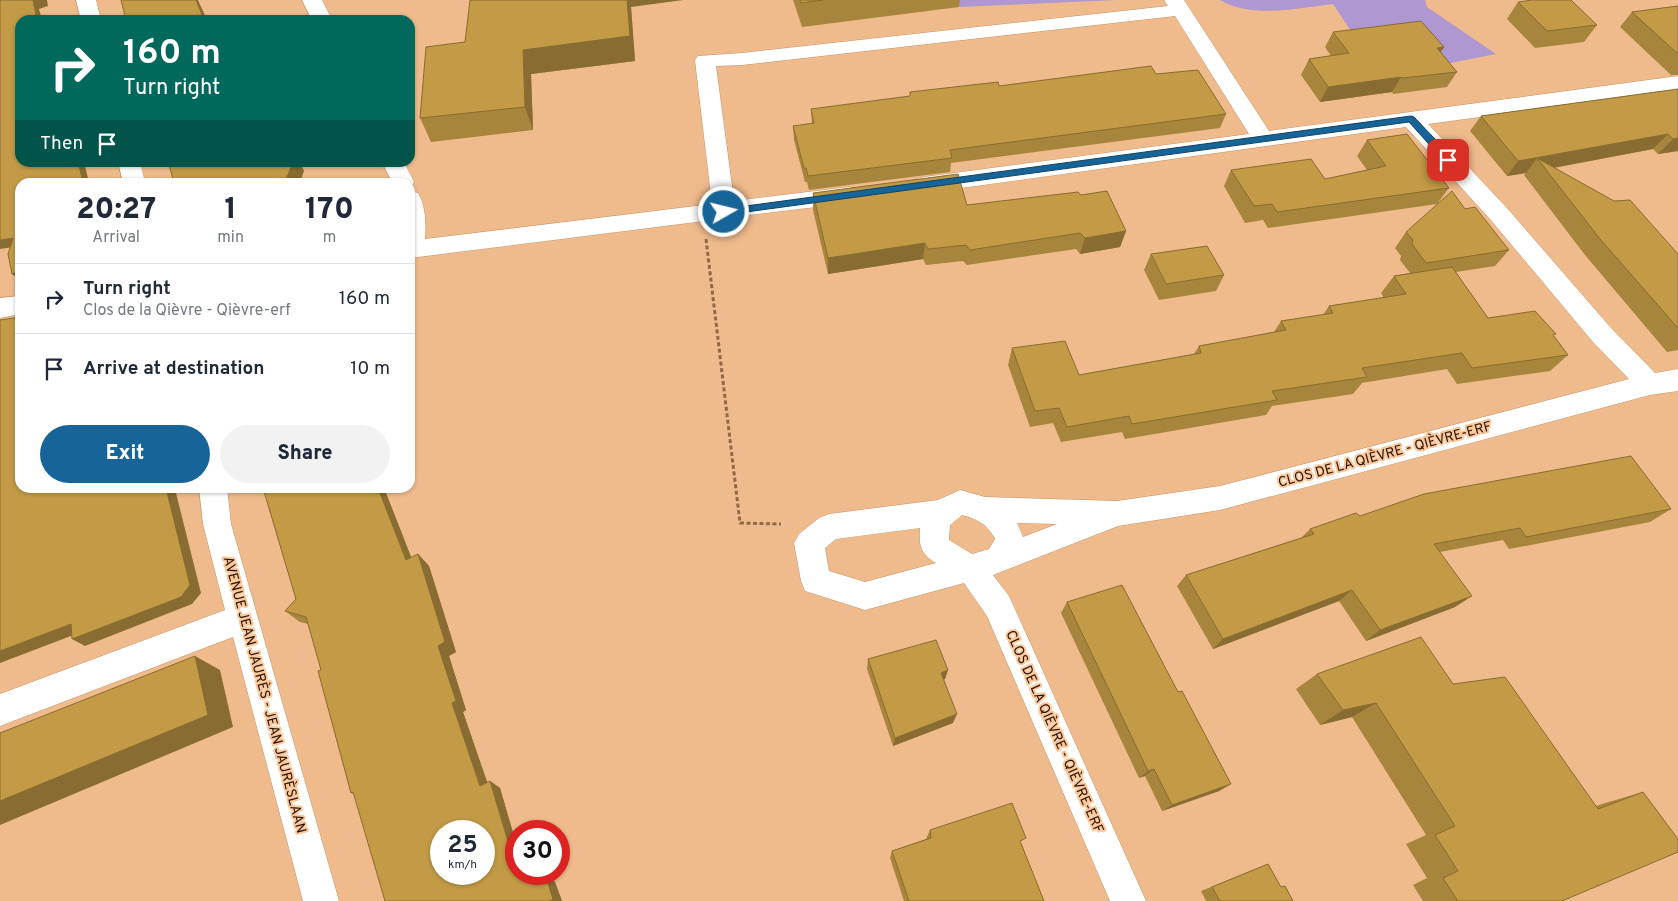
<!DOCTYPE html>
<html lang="en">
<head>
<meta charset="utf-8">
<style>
	body { margin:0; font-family:Overpass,sans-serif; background:#f2f2f3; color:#1f2937; height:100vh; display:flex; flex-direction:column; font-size:19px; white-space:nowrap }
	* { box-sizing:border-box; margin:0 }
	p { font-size:16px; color:#747a83 }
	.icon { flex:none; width:28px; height:28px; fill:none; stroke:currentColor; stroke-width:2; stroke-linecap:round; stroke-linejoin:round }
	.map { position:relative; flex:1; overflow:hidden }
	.drawer { position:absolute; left:15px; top:178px; width:400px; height:315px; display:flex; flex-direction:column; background:#fff; border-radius:15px; box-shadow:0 1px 4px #0004 }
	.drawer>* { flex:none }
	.hud { position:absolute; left:15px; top:15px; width:400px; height:152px; border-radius:15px; box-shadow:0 1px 4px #0004; background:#00695c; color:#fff; overflow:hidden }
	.speed { position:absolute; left:430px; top:820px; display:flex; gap:10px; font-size:25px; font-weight:700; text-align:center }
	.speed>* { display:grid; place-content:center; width:65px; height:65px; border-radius:50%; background:#fff; box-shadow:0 1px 4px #0004; line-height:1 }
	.speed small { font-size:12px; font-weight:400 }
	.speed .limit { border:8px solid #d22; background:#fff; color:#111 }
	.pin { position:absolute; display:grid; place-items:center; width:42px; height:42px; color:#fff; margin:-21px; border-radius:10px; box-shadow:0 2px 8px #0006 }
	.me { position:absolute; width:55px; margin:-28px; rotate:82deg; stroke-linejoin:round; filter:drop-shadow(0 0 4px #0008) }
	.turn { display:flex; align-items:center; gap:18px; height:105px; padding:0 25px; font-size:22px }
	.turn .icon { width:65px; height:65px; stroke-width:2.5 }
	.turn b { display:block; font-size:35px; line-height:42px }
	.then { display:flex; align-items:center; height:48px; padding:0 25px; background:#0003; gap:10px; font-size:19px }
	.eta { display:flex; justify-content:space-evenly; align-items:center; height:85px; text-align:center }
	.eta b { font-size:30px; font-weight:800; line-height:35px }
	.cta { display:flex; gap:10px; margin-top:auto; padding:10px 25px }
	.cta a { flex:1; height:58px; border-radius:30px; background:#176598; color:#fff; font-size:20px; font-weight:800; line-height:58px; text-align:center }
	.cta a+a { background:#f2f2f3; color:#1f2937 }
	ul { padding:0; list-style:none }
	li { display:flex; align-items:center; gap:15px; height:70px; padding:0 25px; border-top:1px solid #e0e1e3 }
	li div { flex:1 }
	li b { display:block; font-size:19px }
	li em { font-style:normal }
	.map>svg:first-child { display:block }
</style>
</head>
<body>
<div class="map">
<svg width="1678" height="901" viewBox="0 0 1678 901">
	<rect width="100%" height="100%" fill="#f0bb8c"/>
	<g fill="#af97d1">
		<polygon points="956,0 1117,0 959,7"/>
		<path d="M1220,0H1425L1427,7L1496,54L1446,64L1351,31L1333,4C1298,8 1252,19 1220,0Z"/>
	</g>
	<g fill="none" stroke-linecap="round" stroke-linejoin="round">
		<defs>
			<g id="minor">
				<polygon points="76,0 96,0 101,20 81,20"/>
				<polygon points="302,0 322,0 332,20 312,20"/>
				<path d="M1164,0H1184L1269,131L1678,76V90L1428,124L1506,207L1611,328L1655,373L1678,369V391L1650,395L1220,510L1118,526L993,575L1009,596L1146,901H1110L987,616L964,583L865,610L805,591L801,581L794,543L799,534L819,518L829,514L938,500L960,490L985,497L1117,501L1220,486L1629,379L1593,342L1490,219L1406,127L924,193L916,191L913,185L916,179L924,177L1249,134L1175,16L742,65L716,66L734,201L849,187L857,189L860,195L857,201L849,203L732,217L724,220L720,219L410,258V191L418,193C426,207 426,224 425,239L712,204L695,60L698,56L742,53L1168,6ZM962,515C978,519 988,525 995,539L989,549L972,554L949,540L950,525ZM1017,523L1057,524L1023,537ZM920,528C919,546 920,553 936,563L865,582L829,571L825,548L836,539Z"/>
				<polygon points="118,162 140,162 145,182 123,182"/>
				<polygon points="382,162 404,162 414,182 411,187 410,182 392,182"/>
				<polygon points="20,296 20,314 0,318 0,298"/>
				<polygon points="199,488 227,488 231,524 339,901 303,901 233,637 0,726 0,694 225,610 203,524"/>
			</g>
		</defs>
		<use href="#minor" stroke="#c69365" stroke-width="1"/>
		<polyline stroke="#8d6949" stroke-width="3" stroke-dasharray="4 2.5" stroke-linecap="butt" points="706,239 740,523 781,524"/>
		<use href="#minor" fill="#fff" fill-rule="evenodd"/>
	</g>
	<g fill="#a8853c" fill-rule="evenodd">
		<polygon points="793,0 960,0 959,7 802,27"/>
		<polygon points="1518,2 1597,25 1584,42 1535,48 1507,19"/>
		<polygon points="1678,6 1678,75 1671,75 1620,27 1632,12"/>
		<polygon points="631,7 635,61 531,74 533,130 431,142 420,118"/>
		<polygon points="1333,32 1444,47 1441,52 1457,72 1447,87 1393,94 1392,92 1320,102 1301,75 1309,59 1331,56 1325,47"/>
		<polygon points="1156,74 1226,114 1220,128 951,163 950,172 809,190 807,182 805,182 794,140 793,126 812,124 811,109 999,86"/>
		<polygon points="1678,89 1678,151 1658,154 1653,149 1554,168 1678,254 1678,350 1667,352 1585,255 1524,175 1526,173 1507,176 1470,131 1481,116"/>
		<polygon points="1367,140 1449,188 1437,204 1268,228 1263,220 1245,223 1224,186 1231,170 1325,179 1367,170 1357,156"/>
		<polygon points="813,193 967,205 1081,195 1126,231 1120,247 1080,254 1076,249 967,265 963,261 926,265 923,259 828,274 813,210"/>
		<polygon points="1465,209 1509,250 1495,266 1456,272 1488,318 1554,336 1568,355 1550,371 1457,384 1447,369 1362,383 1353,394 1272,406 1266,415 1125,439 1122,432 1061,442 1053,423 1030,427 1008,365 1012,348 1079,375 1194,354 1199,346 1274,332 1281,321 1323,315 1329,306 1384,298 1381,293 1394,276 1410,273 1400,260 1401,256 1395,248 1406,232"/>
		<polygon points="1151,254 1224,275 1216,291 1159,300 1144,270"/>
		<path d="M263,488H384L411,557L418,554L429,566L456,652L449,656L466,710L463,712L487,783L490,781L500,788L516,843V874H547L548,878L555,882L562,901H385L354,794L351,793L318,671L321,670L308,624L300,622L285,611L296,599ZM441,831H484V874H441Z"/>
		<polygon points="1671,509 1650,522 1509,549 1503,540 1440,552 1455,607 1366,641 1339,601 1213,649 1177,586 1186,575 1301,538 1310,529 1360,516"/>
		<polygon points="1067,602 1178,692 1231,784 1219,791 1162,811 1145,776 1139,778 1061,613"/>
		<polygon points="868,659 948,670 945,679 944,680 953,723 893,746 867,669"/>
		<polygon points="1317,674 1453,684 1596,806 1605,803 1643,792 1562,901 1423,901 1413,885 1427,878 1406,844 1426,835 1352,717 1320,725 1296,689"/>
		<polygon points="930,830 1021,843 1044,901 904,901 890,858 892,851 926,839"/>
		<polygon points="1268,864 1280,887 1293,901 1206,901 1201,891"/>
	</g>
	<g fill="#886c31">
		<polygon points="32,0 47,0 48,6 39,9 42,20 37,20"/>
		<polygon points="196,0 198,0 207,20 204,20"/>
		<polygon points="627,0 683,0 631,7 635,61 531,74 533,130 525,107 523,50"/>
		<polygon points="1444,47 1434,63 1437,48"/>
		<polygon points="1401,77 1392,92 1320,102 1328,87"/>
		<polygon points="1668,134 1653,149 1546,169 1537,158 1526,173 1507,176 1518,161"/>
		<polygon points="1678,138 1678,151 1658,154 1673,139"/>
		<polygon points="78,162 84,162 89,182 83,182"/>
		<polygon points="293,162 300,162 304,171 300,182 285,182"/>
		<polygon points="1126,231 1120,247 1080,254 1085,238"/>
		<polygon points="13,238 20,246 0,249 0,240"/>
		<polygon points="925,243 923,259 828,274 828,258"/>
		<polygon points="20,271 20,281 12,274"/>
		<polygon points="149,488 158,488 150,491"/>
		<polygon points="166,488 170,488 176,493 201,593 192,604 85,646 72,639"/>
		<polygon points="378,488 384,488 417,572 406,560"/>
		<polygon points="418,554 429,566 456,652 449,656 466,710 463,712 491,793 480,786 452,703 438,646"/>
		<polygon points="1352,590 1339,601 1213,649 1223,639"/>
		<polygon points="1472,596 1455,607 1366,641 1380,630"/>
		<polygon points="71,624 84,631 0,663 0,651"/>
		<polygon points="195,656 220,670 233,727 0,825 0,801"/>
		<polygon points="948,670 945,679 939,682 941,673"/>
		<polygon points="1376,703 1352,717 1320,725 1343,710"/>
		<polygon points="957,714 953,723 893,746 895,738"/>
		<polygon points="1154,769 1145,776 1139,778 1148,771"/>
		<polygon points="490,781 500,788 516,843 516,856 509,845"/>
		<polygon points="1231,784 1219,791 1162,811 1172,805"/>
		<polygon points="540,874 547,874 548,878 555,882 562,901 550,901"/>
	</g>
	<g fill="#c39b46" stroke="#886c31" fill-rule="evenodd">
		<polygon points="0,0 33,0 37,20 20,20 20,162 78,162 83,182 20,182 20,271 12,274 8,254 13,238 0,240"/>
		<polygon points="121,0 196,0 204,20 126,20"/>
		<polygon points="470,0 627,0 630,36 523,50 525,107 420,118 426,47 465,42"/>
		<polygon points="800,0 823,0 801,3"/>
		<polygon points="1532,0 1571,0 1597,25 1547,31 1518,2"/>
		<polygon points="1678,6 1678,54 1632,12"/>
		<polygon points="1421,21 1444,47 1437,48 1457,72 1402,78 1401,77 1328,87 1309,59 1349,53 1333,32"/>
		<polygon points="1151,66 1156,74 1198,70 1226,114 950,150 952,158 808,176 806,168 804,168 793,126 814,123 811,109 910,96 910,92 998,82 999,86"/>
		<polygon points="1678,89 1678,138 1673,139 1668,134 1518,161 1481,116"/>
		<polygon points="1407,134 1449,188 1277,212 1272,204 1254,206 1231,170 1311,159 1325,179 1386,166 1367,140"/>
		<polygon points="1537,158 1614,201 1630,200 1678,254 1678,328 1600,239"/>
		<polygon points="168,162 293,162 285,182 174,182"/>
		<polygon points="958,174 967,205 1078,192 1081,195 1107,191 1126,231 1085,238 1080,233 970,250 966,245 928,249 925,243 828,258 813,193"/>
		<polygon points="1452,191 1465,209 1475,207 1509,250 1426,263 1412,244 1413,240 1406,232"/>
		<polygon points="1207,246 1224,275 1166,284 1151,254"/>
		<polygon points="1452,267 1488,318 1535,311 1556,334 1553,335 1568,355 1472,368 1462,353 1362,368 1367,377 1272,391 1277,400 1132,424 1129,416 1067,427 1059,408 1035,411 1012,348 1065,341 1079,375 1201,353 1199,346 1286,330 1281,321 1333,313 1329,306 1406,294 1394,276"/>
		<polygon points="20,317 20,488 149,488 150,491 157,488 166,488 190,585 181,597 72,639 71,624 0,651 0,320"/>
		<polygon points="1631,456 1671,509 1526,537 1520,528 1434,544 1472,596 1380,630 1352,590 1223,639 1186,575 1314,534 1310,529 1356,513 1360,516 1424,494"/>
		<path d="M263,488H378L406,560L418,554L445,642L438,646L456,701L452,703L480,786L490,781L509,845L512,843L516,856V874H540L546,877L553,899L550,901H385L353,792L351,793L318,671L321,670L306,617L285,611L296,599ZM441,831H484V874H441Z"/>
		<polygon points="1122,585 1178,692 1182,691 1231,784 1172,805 1154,769 1148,771 1067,602"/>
		<polygon points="1421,637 1453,684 1505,677 1598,809 1643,792 1678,839 1678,852 1562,901 1458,901 1443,878 1458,871 1435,835 1455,826 1376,703 1343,710 1317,674"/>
		<polygon points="936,640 948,670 941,673 957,714 895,738 868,659"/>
		<polygon points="195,656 208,715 0,801 0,733"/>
		<polygon points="1012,803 1026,838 1020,841 1044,901 909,901 892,851 931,838 930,830"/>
		<polygon points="1268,864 1281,887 1285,886 1293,901 1220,901 1212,887"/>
	</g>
	<polygon fill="#176598" stroke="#0f4263" points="1411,116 1414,117 1452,157 1452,162 1445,162 1409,122 724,215 719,212 724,209"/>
	<g text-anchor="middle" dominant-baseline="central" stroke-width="4" stroke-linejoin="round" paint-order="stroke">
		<g font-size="14" fill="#251202" stroke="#fdc899">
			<text transform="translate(1385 455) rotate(-15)">CLOS DE LA QIÈVRE - QIÈVRE-ERF</text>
			<text transform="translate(264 695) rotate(75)">AVENUE JEAN JAURÈS - JEAN JAURÈSLAAN</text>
			<text transform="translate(1054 732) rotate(66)">CLOS DE LA QIÈVRE - QIÈVRE-ERF</text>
		</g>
	</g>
</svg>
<div class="speed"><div>25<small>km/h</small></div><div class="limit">30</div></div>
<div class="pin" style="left:1448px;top:160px;background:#d93025"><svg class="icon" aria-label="arrive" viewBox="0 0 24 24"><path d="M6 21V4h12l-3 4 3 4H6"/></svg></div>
<svg class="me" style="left:724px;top:212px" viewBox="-20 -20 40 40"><circle r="17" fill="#176598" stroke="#fff" stroke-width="3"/><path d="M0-11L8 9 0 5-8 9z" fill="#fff"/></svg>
<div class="hud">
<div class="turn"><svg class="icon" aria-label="right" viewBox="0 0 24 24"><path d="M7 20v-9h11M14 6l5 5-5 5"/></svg><div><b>160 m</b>Turn right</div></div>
<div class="then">Then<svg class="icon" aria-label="arrive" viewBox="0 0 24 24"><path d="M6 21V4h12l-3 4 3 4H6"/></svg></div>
</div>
<section class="drawer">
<div class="eta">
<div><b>20:27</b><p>Arrival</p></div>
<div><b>1</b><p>min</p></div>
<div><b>170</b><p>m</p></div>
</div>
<ul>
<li><svg class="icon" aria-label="right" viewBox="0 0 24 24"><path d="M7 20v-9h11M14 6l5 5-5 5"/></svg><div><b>Turn right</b><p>Clos de la Qièvre - Qièvre-erf</p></div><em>160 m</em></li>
<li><svg class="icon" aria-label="arrive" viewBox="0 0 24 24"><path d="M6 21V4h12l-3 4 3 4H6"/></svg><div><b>Arrive at destination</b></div><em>10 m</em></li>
</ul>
<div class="cta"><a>Exit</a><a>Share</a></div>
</section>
</div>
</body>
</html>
